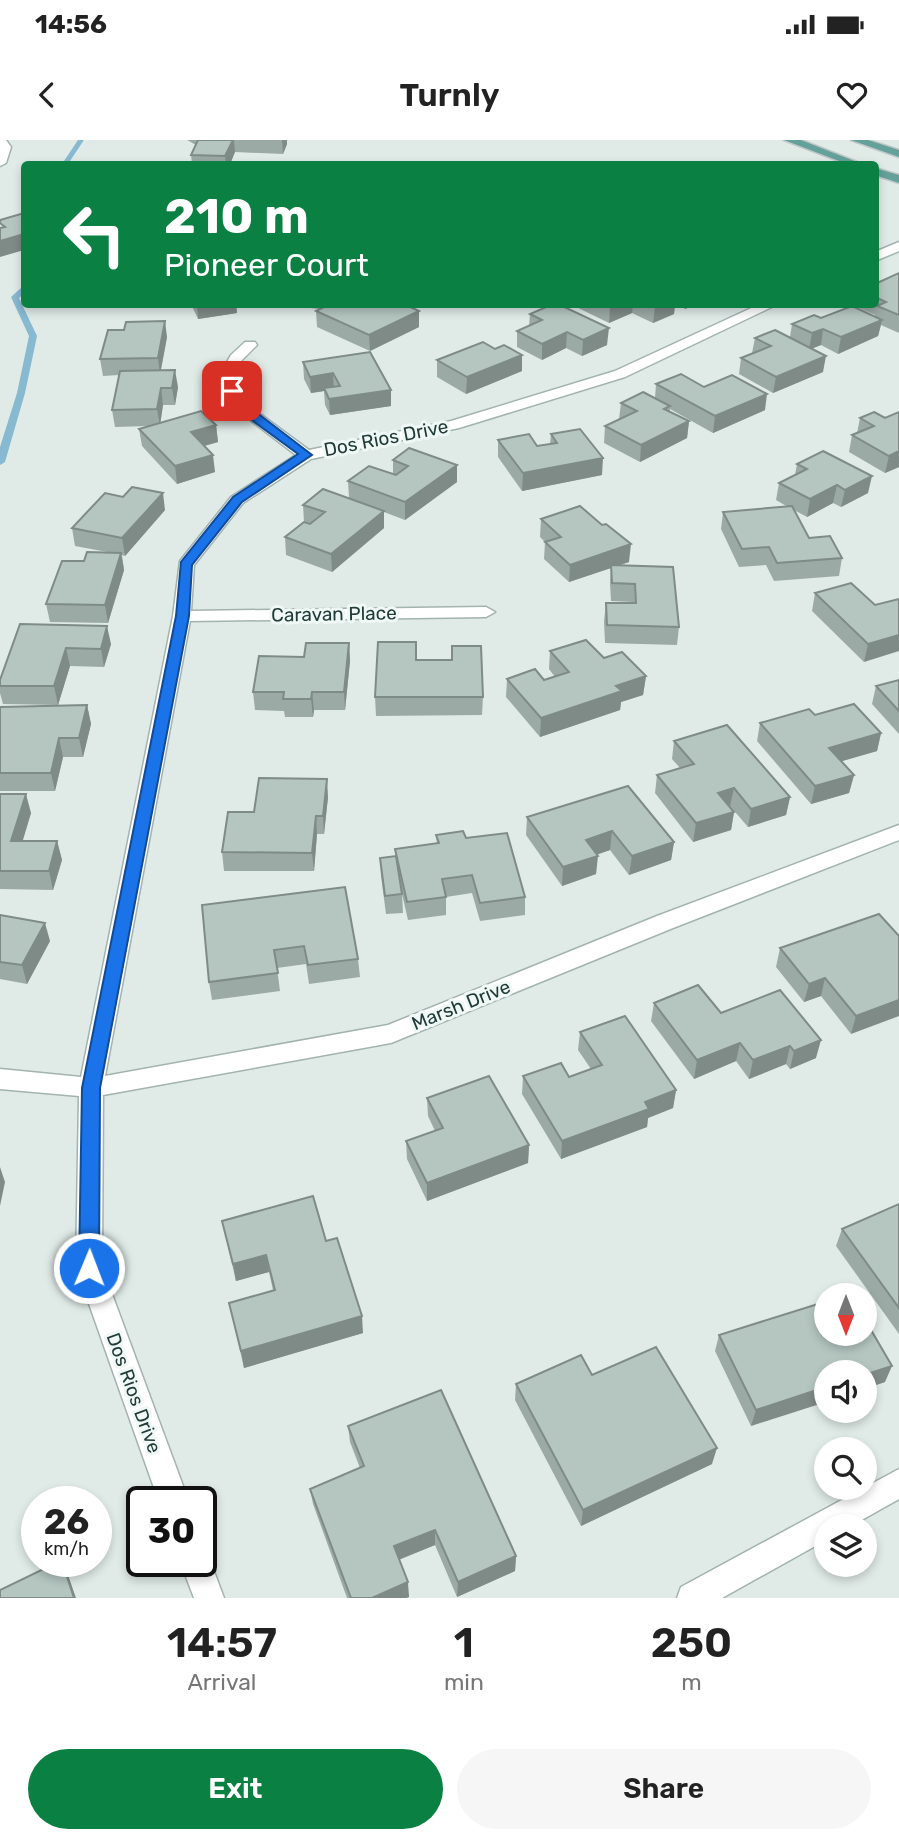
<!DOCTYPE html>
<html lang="en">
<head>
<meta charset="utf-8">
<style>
	body { margin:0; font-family:Rubik,sans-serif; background:#f6f6f6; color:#222; height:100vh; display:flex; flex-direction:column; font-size:26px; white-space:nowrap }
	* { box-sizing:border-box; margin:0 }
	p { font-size:23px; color:#767676 }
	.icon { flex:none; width:38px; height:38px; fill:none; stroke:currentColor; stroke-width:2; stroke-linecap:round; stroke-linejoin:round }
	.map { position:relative; height:1458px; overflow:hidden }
	.panel { display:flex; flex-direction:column; background:#fff; flex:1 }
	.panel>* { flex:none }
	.top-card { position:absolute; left:21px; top:21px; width:858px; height:147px; border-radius:7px; box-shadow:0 4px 10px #0003; background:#0b8043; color:#fff; overflow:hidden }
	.needle { width:46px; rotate:180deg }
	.tools { position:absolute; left:814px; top:1143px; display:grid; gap:14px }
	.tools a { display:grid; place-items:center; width:63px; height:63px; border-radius:50%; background:#fff; box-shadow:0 4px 10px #0003; font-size:35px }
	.speed { position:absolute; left:21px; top:1346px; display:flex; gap:14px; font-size:35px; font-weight:700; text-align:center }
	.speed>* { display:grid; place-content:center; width:91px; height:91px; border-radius:50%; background:#fff; box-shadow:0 4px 10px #0003; line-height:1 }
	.speed small { font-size:18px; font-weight:400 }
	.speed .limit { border:4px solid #111; border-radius:10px; background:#fff; color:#111 }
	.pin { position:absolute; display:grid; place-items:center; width:60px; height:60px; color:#fff; margin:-30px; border-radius:14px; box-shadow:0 4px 10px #0006 }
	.me { position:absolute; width:77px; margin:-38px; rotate:1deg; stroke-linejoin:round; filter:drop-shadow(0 0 5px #0008) }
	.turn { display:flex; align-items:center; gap:24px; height:147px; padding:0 28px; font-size:32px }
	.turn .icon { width:91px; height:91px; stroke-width:2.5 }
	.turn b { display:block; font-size:49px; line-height:60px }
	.eta { display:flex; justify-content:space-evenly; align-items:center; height:119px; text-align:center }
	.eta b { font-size:42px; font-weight:600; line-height:49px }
	.primary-button { display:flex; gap:14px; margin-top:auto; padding:14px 28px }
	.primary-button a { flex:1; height:80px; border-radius:42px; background:#0b8043; color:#fff; font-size:28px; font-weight:600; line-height:80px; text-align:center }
	.primary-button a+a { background:#f6f6f6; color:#222 }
	.status { display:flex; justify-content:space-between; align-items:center; height:49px; padding:0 35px; background:#fff; direction:ltr }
	.status svg { height:19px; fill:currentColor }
	header { display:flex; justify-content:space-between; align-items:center; height:91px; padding:0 28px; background:#fff; font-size:32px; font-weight:600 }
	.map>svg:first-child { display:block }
</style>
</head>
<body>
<div class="status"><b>14:56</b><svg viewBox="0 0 49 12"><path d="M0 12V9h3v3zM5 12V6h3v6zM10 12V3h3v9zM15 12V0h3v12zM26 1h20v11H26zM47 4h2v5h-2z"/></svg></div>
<header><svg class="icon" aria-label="back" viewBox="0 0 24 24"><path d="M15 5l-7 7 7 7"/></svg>Turnly<svg class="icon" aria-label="heart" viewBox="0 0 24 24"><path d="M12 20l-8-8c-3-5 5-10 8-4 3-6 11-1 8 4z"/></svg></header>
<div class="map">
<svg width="899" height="1458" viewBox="0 0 899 1458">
	<rect width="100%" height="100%" fill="#e0ebe8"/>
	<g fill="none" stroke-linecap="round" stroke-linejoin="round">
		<g fill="#87b9d1" fill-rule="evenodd">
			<polygon points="78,0 84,0 68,24 62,24"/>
			<polygon points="21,148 24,148 24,153 19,158 37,196 25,253 5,322 0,325 0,307 17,253 29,196 11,157"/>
		</g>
		<defs>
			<g id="minor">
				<polygon points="0,0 6,0 11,7 6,23 0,26"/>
				<polygon points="899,102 899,111 875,121 875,112"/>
				<polygon points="760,164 778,164 625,237 459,288 311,319 243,363 194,425 191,471 486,467 495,472 486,477 190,481 105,936 388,885 657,776 899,685 899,700 673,788 391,903 103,955 102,1127 189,1362 159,1362 76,1127 79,956 0,949 0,929 81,937 173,476 180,421 231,357 296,315 233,267 218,237 231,215 245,202 255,202 257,205 242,220 232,237 244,262 309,310 451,281 615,231"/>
				<polygon points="899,1329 899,1359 851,1386 826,1386 826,1400 722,1458 677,1458 681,1447"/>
				<polygon points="201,1408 206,1410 224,1458 194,1458 180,1421 201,1421"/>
			</g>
			<g id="major">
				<polygon points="784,0 801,0 862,24 847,24"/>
				<polygon points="851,0 868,0 899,10 899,17"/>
				<polygon points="875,28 899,35 899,43 875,35"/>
			</g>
		</defs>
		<use href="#minor" stroke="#a3b3b0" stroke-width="3"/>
		<use href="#major" stroke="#c1c8c7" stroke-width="3"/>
		<use href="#minor" fill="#fff" fill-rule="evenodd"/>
		<use href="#major" fill="#64a19b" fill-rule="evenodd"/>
	</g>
	<g fill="#9caaa6">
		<polygon points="187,0 287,0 287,4 283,14 235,12 230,24 192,24 191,15 196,5"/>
		<polygon points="899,133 899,193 881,185 878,196 838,214 821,205 812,208 823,232 773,253 739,234 741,218 752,213 755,198 790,197 792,184 821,178 875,177 875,175 857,167 857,164 875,164 875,144"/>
		<polygon points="191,164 236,164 237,173 198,179"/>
		<polygon points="277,164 404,164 419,171 419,187 370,211 317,187 316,171 319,169"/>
		<polygon points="570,164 675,164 674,174 653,183 632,173 609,183"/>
		<polygon points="677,164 697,164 685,169"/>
		<polygon points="530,174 607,205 582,216 566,208 542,220 517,207 517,191 529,186"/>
		<polygon points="167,197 161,230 178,247 175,265 163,265 160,283 216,285 218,302 204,306 215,332 177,344 142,306 139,289 148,286 115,287 112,270 119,235 103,236 100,219"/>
		<polygon points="495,209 522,215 522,231 466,254 437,237 437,220"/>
		<polygon points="303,222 391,250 391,266 330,275 325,265 324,251 311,253 304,239"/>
		<polygon points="656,244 704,247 765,270 713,293 670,269 670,272 689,281 687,298 640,322 604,303 605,286 619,279 621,263 655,258"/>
		<polygon points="899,272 899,327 885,333 849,312 852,295 857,293 860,278 885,278"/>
		<polygon points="551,294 602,335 522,351 498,317 498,300 537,306 550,304"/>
		<polygon points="393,320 457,325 457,342 405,380 384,372 384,388 332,432 286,415 285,397 304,382 303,365 349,358 348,341 393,334"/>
		<polygon points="797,324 868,353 841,367 833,363 807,377 794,370 809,398 842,418 839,436 774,441 766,425 739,427 721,389 723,372 788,367 776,360 779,343 795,335"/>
		<polygon points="165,370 125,416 122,415 124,430 108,483 50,482 46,464 84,421 107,412 75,406 72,388"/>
		<polygon points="541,379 629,422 619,425 679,487 677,505 605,503 604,481 606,463 633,463 633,462 611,461 610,443 611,428 569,442 544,419 545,402 540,397"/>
		<polygon points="815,453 875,465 899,459 864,522 812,471"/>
		<polygon points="20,484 111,504 104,527 70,526 58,565 3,564 0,553 0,540"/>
		<polygon points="349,503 350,521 345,570 314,570 313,577 285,577 284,571 255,570 253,552 304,517"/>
		<polygon points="550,511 604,518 646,536 643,555 621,562 620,570 540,597 506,557 507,539 544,540 555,537 549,529"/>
		<polygon points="899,540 899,594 872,564 876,546"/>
		<polygon points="375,557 483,557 482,575 376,576"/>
		<polygon points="87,565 91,584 83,617 63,617 55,651 0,651 0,567"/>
		<polygon points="815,575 881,593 877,611 842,621 854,635 849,653 811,664 757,601 760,583"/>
		<polygon points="674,601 790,657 786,675 748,687 730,666 734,672 731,690 693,702 655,653 657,635 680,628 672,619"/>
		<polygon points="0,654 31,673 22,701 57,701 62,720 53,750 0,749"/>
		<polygon points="328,657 324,694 317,694 314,731 224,731 222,712 254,672"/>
		<polygon points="527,677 674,702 671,720 629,735 610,710 597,714 596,734 562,746 526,695"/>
		<polygon points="436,695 466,698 525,757 525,775 480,781 472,753 446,757 446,775 408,780 402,754 403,773 386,774 381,736 380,718 396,716 395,709 437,704"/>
		<polygon points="202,765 358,819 360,837 309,844 306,824 277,828 280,851 212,860 209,842"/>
		<polygon points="0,775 50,801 27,844 0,839"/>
		<polygon points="899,796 851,894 821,856 804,862 776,827 780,808"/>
		<polygon points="654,863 721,873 816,918 790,929 786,924 749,939 736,921 694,939 651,881"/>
		<polygon points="580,892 676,950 673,968 648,978 647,987 561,1019 522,954 523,936 569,937 591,929 578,910"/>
		<polygon points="427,958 529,1005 528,1023 427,1061 407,1019 406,1001 435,991 428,976"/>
		<polygon points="899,1064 899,1194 836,1106 842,1089"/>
		<polygon points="222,1081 326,1101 363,1193 244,1228 229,1163 273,1150 269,1132 236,1141"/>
		<polygon points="826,1177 885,1242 864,1249 864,1232 751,1286 715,1211 719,1195"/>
		<polygon points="592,1235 712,1324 581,1386 515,1260 516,1244"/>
		<polygon points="348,1286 516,1416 515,1431 457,1457 435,1405 399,1420 409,1457 406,1458 347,1458 313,1364 310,1349 360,1328 350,1302"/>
	</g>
	<g fill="#7f8b87">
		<polygon points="233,0 234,0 235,12 230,24 226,24 225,16"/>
		<polygon points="282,0 287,0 287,4 283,14"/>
		<polygon points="24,94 24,110 0,117 0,101"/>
		<polygon points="197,164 236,164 237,173 198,179"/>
		<polygon points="616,164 633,164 632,173 609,183 610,167"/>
		<polygon points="661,164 675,164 674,174 653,183 655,167"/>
		<polygon points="686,164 697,164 685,169"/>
		<polygon points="419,171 419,187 370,211 369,195"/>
		<polygon points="882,180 878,196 838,214 841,197"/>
		<polygon points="165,181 167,197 160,234 158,218"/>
		<polygon points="609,188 607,205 582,216 583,200"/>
		<polygon points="823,189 821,205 809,210 812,193"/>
		<polygon points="567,192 566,208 542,220 542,204"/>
		<polygon points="522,215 522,231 466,254 467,237"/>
		<polygon points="826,216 823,232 773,253 776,237"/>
		<polygon points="175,230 178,247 175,265 172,248"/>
		<polygon points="333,233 334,250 324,248 324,251 311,253 310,237"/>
		<polygon points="161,248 163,265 160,286 157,269"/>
		<polygon points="391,250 391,266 330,275 329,259"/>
		<polygon points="767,254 765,270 713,293 715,276"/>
		<polygon points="689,281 687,298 640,322 641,305"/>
		<polygon points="216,285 218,302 193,309 191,292"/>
		<polygon points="899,311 899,327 885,333 889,316"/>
		<polygon points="213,315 215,332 177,344 175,326"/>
		<polygon points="603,318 602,335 522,351 523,333"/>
		<polygon points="457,325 457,342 405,380 405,362"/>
		<polygon points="872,336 868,353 841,367 845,350"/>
		<polygon points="837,345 833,363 807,377 810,359"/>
		<polygon points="163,353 165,370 125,416 122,398"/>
		<polygon points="384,371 384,388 332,432 331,414"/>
		<polygon points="631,404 629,422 569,442 570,425"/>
		<polygon points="121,413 124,430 108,483 105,465"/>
		<polygon points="107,486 111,504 104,527 101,509"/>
		<polygon points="899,495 899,511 864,522 868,504"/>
		<polygon points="349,503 350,521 345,570 344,552"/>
		<polygon points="66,508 70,526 58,565 54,546"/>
		<polygon points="646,536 643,555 621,562 620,570 540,597 541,578 616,546"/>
		<polygon points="312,552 314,570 313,577 311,559"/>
		<polygon points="87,565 91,584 83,617 79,598"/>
		<polygon points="881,593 877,611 825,626 829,608"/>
		<polygon points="59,598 63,617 55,651 51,633"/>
		<polygon points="854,635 849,653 811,664 815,646"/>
		<polygon points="327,639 328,657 324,694 323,676"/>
		<polygon points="734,648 730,666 715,671 718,653"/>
		<polygon points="26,654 31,673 17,720 11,701"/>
		<polygon points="790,657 786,675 748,687 751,669"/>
		<polygon points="734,672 731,690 693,702 696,683"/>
		<polygon points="316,676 317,694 314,731 312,713"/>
		<polygon points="612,691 610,710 585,719 586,700"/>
		<polygon points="57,701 62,720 53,750 49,731"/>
		<polygon points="674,702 671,720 629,735 632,716"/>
		<polygon points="598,716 596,734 562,746 563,727"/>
		<polygon points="45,783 50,801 27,844 22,825"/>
		<polygon points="825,838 821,856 804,862 809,844"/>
		<polygon points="899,860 899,876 851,894 856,876"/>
		<polygon points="821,900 816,918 790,929 794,911"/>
		<polygon points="740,903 736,921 694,939 697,920"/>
		<polygon points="790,906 786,924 749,939 753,920"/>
		<polygon points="676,950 673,968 648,978 647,987 561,1019 562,1001 645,962"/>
		<polygon points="529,1005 528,1023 427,1061 427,1043"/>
		<polygon points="0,1027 5,1042 0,1066"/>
		<polygon points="266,1115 269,1132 236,1141 233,1124"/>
		<polygon points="362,1176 363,1193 244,1228 241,1211"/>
		<polygon points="892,1226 885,1242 864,1249 864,1235"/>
		<polygon points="826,1247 826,1262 751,1286 756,1270"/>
		<polygon points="717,1308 712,1324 581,1386 583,1370"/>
		<polygon points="435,1390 435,1405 395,1421 394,1406"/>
		<polygon points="516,1416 515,1431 457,1457 458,1442"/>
		<polygon points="62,1421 68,1435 76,1458 74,1458"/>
		<polygon points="408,1442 409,1457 406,1458 372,1458"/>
	</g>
	<g fill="#b5c6c1" stroke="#7f8b87" stroke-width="2">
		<polygon points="198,0 233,0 225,16 191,15"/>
		<polygon points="24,73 24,94 0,101 0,88 5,87 0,83 0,80"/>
		<polygon points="899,133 899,175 877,166 886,162 875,157 875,144"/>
		<polygon points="330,164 404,164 419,171 369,195 316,171"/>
		<polygon points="553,164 558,164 609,188 583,200 567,192 542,204 517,191 542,180 530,174"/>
		<polygon points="649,164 661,164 655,167"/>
		<polygon points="852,166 882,180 841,197 823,189 812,193 792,184 814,175 821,178"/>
		<polygon points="165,181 158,218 100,219 108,190 124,190 126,182"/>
		<polygon points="775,190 826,216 776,237 741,218 771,206 755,198"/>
		<polygon points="483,202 495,209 504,205 522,215 467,237 437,220"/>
		<polygon points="370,212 391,250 329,259 324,248 340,246 333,233 310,237 303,222"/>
		<polygon points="175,230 172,248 161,248 157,269 112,270 120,231"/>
		<polygon points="681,234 704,247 732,235 767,254 715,276 656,244"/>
		<polygon points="643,252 670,266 664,269 689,281 641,305 605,286 637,271 621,263"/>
		<polygon points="201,271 216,285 191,292 213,315 175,326 139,289"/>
		<polygon points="874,272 885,278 899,272 899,311 889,316 852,295 874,286 860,278"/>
		<polygon points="580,289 603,318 523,333 498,300 529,294 537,306 557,303 551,294"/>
		<polygon points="409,308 457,325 405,362 348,341 369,326 396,335 408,326 393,320"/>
		<polygon points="823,311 872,336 845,350 837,345 810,359 779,343 807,329 797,324"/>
		<polygon points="132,347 163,353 122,398 72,388 105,353 123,357"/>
		<polygon points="323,349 384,371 331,414 285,397 304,382 310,384 325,372 303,365"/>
		<polygon points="580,366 602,385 606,384 631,404 570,425 545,402 561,397 541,379"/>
		<polygon points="792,366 809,398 830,396 842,418 777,423 769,407 742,409 723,372"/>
		<polygon points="87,412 121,413 105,465 46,464 62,421 84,421"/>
		<polygon points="611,425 673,427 679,487 607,485 606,463 636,463 635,444 612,443"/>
		<polygon points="851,443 875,465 899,459 899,495 868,504 815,453"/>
		<polygon points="20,484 107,486 101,509 66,508 54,546 0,546 0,540"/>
		<polygon points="586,500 604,518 622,512 646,536 616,546 622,551 541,578 507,539 535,529 544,540 569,532 550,511"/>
		<polygon points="378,502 416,502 416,520 452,520 452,506 481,506 483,557 375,557"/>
		<polygon points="306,503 349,503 344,552 312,552 311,559 283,559 284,552 253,552 259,516 304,517"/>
		<polygon points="899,540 899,571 876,546"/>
		<polygon points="854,564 881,593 829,608 854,635 815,646 760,583 809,569 815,575"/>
		<polygon points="87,565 79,598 59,598 51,633 0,633 0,567"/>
		<polygon points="727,585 790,657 751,669 734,648 718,653 734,672 696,683 657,635 694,624 674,601"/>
		<polygon points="259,638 327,639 323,676 316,676 312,713 222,712 228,672 254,672"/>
		<polygon points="628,646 674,702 632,716 612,691 586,700 598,716 563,727 527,677"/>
		<polygon points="0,654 26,654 11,701 57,701 49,731 0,731"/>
		<polygon points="463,691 466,698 507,693 525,757 480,763 472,735 442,739 446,757 407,762 395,709 439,703 436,695"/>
		<polygon points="396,716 402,754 385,756 380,718"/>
		<polygon points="345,747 358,819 308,825 304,806 274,810 278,833 209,842 202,765"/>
		<polygon points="879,774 899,796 899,860 856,876 825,838 809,844 780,808"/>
		<polygon points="0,775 45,783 22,825 0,822"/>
		<polygon points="698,845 721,873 780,850 821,900 794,911 790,906 753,920 740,903 697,920 654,863"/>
		<polygon points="625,876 676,950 645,962 649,969 562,1001 523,936 561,923 569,937 602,925 580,892"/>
		<polygon points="489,936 529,1005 427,1043 406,1001 443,988 427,958"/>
		<polygon points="313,1056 326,1101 337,1098 362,1176 241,1211 229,1163 275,1150 266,1115 233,1124 222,1081"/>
		<polygon points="899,1064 899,1168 842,1089"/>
		<polygon points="818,1164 826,1177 826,1194 864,1194 864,1178 892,1226 864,1235 864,1232 826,1232 826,1247 756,1270 719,1195"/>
		<polygon points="656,1207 717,1308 583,1370 516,1244 581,1215 592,1235"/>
		<polygon points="441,1250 516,1416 458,1442 435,1390 394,1406 408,1442 372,1458 351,1458 310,1349 364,1326 348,1286"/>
		<polygon points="60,1421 62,1421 74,1458 0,1458 0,1450"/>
	</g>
	<polygon fill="#1a73e8" stroke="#114b97" stroke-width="2" points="228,248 235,248 243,262 312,315 242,362 192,425 189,476 100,948 99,1128 96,1134 89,1136 82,1134 79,1128 82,948 176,476 181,422 233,357 298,314 234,267 226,251"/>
	<g text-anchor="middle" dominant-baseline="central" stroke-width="6" stroke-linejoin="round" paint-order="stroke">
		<g font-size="19" fill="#203b38" stroke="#f0f8f5">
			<text transform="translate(386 298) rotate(-11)">Dos Rios Drive</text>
			<text transform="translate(334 474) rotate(-1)">Caravan Place</text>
			<text transform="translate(461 865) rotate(-22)">Marsh Drive</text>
			<text transform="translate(134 1253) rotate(70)">Dos Rios Drive</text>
		</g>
	</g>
</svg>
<div class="tools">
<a><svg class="needle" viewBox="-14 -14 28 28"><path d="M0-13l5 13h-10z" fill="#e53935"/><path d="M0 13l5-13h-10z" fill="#767676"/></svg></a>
<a><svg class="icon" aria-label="sound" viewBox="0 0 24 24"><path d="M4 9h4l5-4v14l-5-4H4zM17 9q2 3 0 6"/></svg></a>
<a><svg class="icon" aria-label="search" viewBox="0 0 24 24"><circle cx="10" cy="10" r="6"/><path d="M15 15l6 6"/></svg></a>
<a><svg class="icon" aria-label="layers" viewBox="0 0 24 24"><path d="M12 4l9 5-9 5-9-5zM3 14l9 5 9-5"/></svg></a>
</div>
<div class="speed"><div>26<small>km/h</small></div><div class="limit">30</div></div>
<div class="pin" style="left:232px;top:251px;background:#d93025"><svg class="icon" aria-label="arrive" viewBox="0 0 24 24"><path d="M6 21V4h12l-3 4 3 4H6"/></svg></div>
<svg class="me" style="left:89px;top:1128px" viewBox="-20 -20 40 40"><circle r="17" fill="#1a73e8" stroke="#fff" stroke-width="3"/><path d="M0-11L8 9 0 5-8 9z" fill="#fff"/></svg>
<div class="top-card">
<div class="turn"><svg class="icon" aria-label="left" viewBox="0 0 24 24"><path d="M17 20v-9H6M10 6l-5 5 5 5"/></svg><div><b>210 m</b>Pioneer Court</div></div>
</div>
</div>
<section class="panel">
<div class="eta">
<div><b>14:57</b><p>Arrival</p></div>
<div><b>1</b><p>min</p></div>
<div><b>250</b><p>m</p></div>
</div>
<div class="primary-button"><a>Exit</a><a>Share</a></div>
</section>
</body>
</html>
